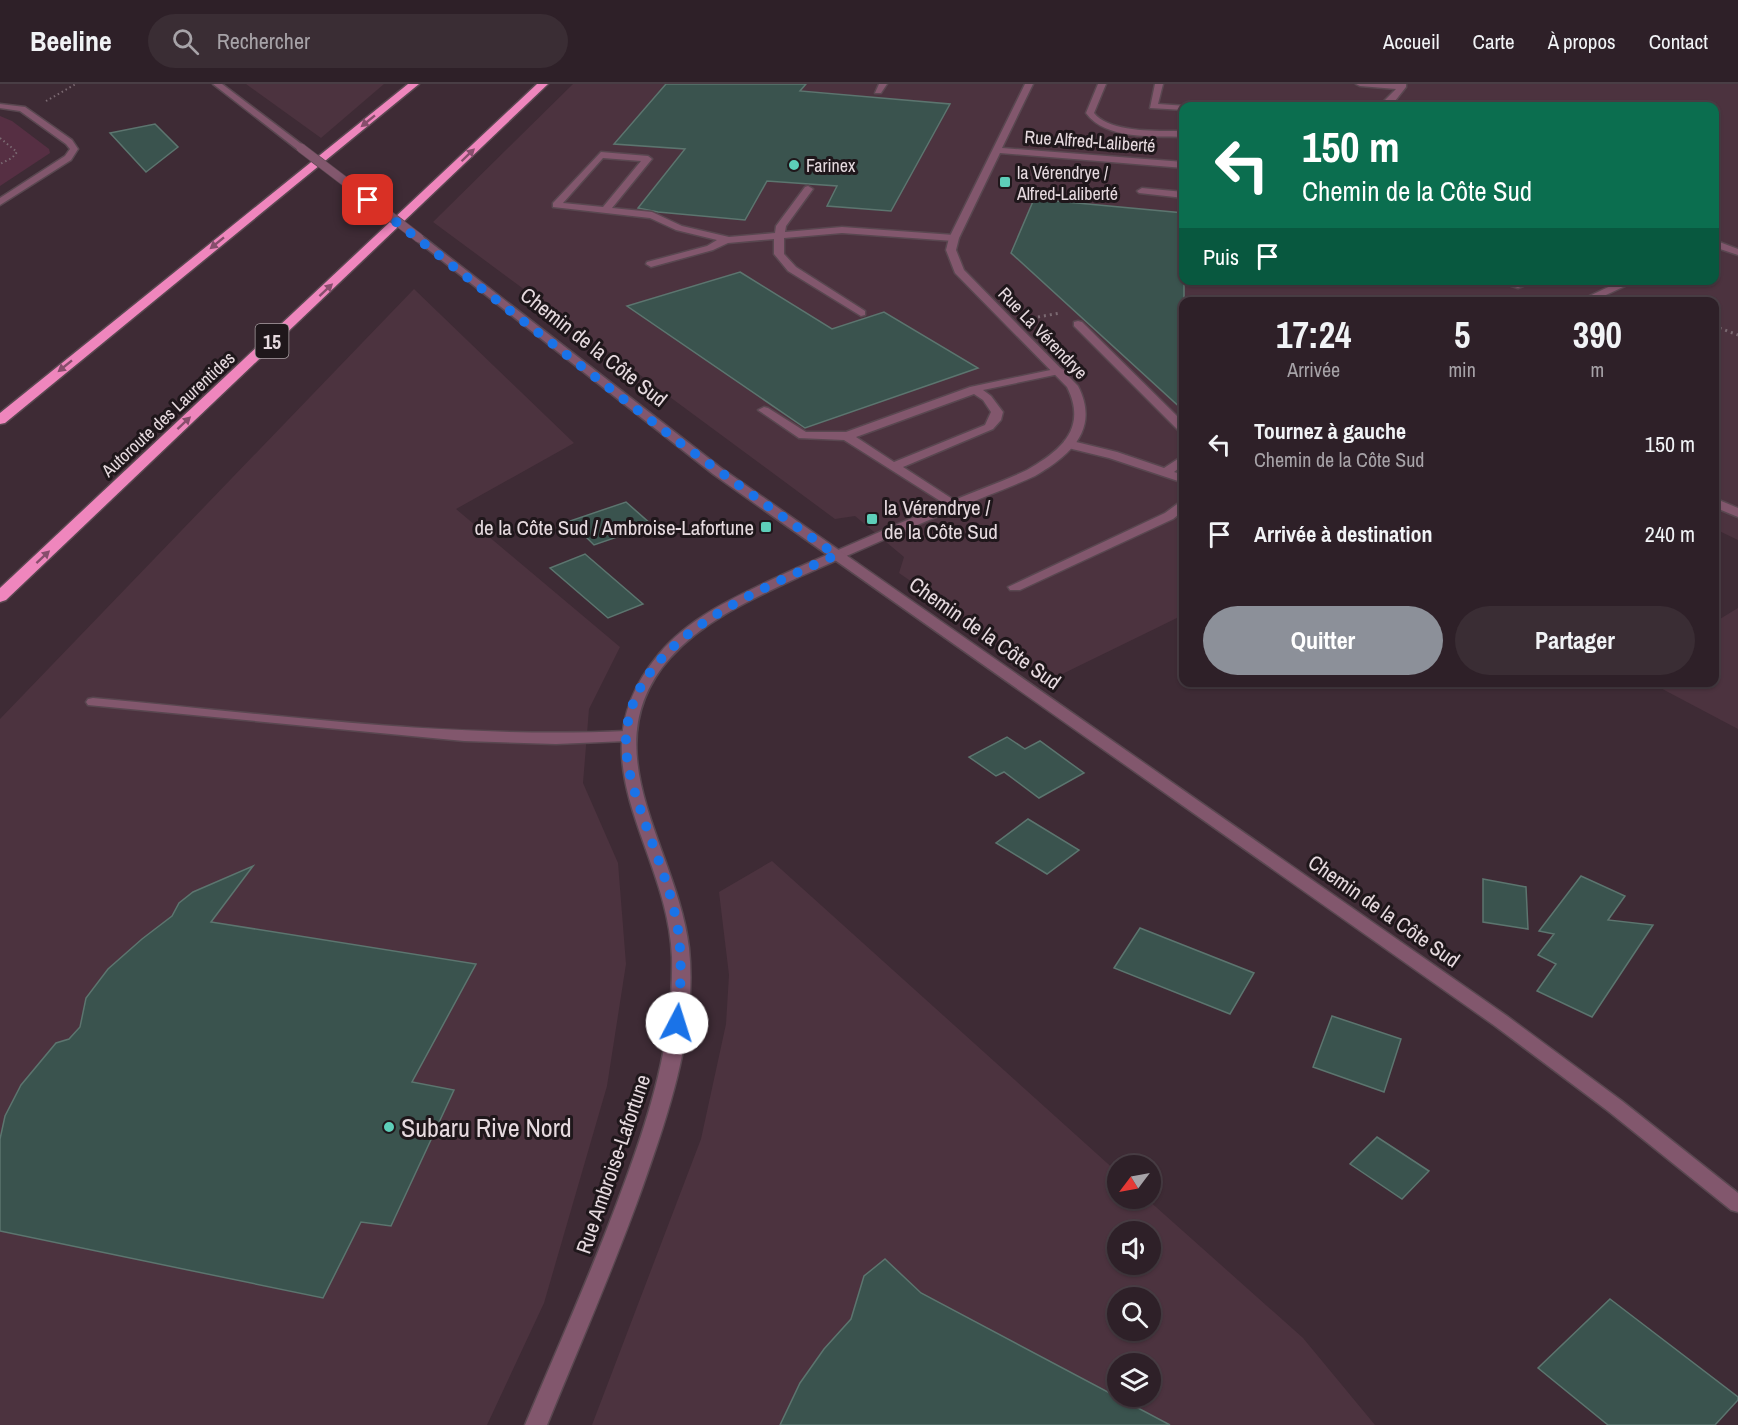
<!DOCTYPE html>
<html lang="fr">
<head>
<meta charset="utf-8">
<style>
	body { margin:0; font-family:"Archivo Narrow",sans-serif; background:#3a2d34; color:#f1f3f6; height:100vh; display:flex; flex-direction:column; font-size:22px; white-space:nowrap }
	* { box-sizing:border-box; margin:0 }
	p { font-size:20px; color:#a7a3a8 }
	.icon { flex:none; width:33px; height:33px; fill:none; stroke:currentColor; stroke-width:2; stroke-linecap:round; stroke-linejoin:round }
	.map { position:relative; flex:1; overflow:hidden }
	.panel { position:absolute; left:1179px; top:213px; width:540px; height:390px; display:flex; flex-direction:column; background:#2e2028; border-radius:12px; box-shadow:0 2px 4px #0004,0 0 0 2px #493e45 }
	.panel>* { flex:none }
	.guide { position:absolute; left:1179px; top:18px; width:540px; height:183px; border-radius:12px; box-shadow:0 2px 4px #0004,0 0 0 2px #493e45; background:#0b6e4f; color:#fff; overflow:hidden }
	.needle { width:39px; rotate:238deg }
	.fabs { position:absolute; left:1107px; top:1071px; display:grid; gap:12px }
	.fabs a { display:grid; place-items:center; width:54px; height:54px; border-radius:50%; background:#2e2028; box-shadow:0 2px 4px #0004,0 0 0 2px #493e45; font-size:30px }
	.pin { position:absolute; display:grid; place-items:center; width:51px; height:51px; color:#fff; margin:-26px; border-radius:12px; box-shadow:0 3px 9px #0006 }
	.me { position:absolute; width:66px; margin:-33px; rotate:5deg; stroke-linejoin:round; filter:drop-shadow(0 0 4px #0008) }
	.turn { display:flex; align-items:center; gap:21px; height:126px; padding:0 24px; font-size:27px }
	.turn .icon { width:78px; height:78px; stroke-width:2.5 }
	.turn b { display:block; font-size:42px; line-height:51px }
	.then { display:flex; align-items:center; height:57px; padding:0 24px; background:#0003; gap:12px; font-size:22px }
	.eta { display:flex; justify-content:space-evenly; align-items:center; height:102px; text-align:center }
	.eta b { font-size:36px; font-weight:700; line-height:42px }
	.button { display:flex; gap:12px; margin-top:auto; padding:12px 24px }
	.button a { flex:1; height:69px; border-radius:36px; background:#8c9099; color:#fff; font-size:24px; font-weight:700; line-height:69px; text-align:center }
	.button a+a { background:#3a2d34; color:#f1f3f6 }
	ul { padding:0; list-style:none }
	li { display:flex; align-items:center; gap:18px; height:90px; padding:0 24px }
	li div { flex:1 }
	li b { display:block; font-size:22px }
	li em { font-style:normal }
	header { display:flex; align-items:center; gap:36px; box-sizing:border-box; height:84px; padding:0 30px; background:#2e2028; border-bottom:2px solid #493e45 }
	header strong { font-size:28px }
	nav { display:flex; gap:33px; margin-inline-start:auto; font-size:21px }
	.search { width:420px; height:54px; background:#3a2d34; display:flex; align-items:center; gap:15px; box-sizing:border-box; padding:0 21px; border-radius:33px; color:#a7a3a8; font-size:22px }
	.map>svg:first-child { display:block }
</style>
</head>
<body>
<header>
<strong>Beeline</strong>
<div class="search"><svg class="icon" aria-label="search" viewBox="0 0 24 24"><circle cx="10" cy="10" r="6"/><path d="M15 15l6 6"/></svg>Rechercher</div>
<nav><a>Accueil</a><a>Carte</a><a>À propos</a><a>Contact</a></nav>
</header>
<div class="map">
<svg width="1738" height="1341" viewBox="0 0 1738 1341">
	<rect width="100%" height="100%" fill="#3e2b35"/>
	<g fill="#4c333f" fill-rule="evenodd">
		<polygon points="246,0 384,0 321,54"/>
		<path d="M573,0H1738V456L1715,445L1714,218H1184L1183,531L1052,595L899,489L904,473L855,432L835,435L433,138ZM1184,22H1714V196H1184Z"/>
		<polygon points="414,205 574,359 456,425 620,563 589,625 583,699 618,779 626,880 607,1002 544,1219 487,1341 0,1341 0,635"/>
		<polygon points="1738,524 1738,645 1651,599 1714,598 1715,538"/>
		<path d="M772,777L1117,1088L1118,1114L1147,1115L1303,1254L1375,1341H592L701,1055L726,940L729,891L719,808ZM1118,1148H1150V1180H1118ZM1118,1214H1150V1246H1118ZM1118,1280H1150V1312H1118Z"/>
	</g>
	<polygon fill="#562f43" points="0,32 12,37 49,65 50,69 0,102"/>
	<g fill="#3a534e" stroke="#5c756f" stroke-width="1.5">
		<polygon points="666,0 806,0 800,7 950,20 891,127 827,122 837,102 767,97 745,136 658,128 638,124 685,65 614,60"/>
		<polygon points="155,40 178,63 146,88 110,49"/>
		<polygon points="1034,115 1184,129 1184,327 1011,169"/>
		<polygon points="740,188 832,245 884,228 978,284 805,344 627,222"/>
		<polygon points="626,418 652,441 594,461 570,437"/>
		<polygon points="585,470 643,520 608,534 550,484"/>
		<polygon points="1007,653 1025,665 1040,657 1084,689 1039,714 1004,688 996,692 969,673"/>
		<polygon points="1028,735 1079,766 1047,790 996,759"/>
		<polygon points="253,782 211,838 476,880 412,998 454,1006 391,1142 361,1138 323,1214 0,1147 0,1055 5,1032 21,1001 56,959 69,955 80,943 86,914 108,885 142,855 172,832 179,819 193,808"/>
		<polygon points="1581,792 1625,812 1608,836 1653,841 1592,933 1537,907 1556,880 1538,871 1554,850 1539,847"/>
		<polygon points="1483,795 1526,803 1528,845 1483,838"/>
		<polygon points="1140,844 1254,889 1230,930 1114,884"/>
		<polygon points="1332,932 1401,955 1384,1008 1313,983"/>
		<polygon points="1377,1053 1429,1087 1402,1115 1350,1080"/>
		<polygon points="885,1175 921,1209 1170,1341 780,1341 800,1299 824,1265 851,1235 864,1192"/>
		<polygon points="1610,1215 1738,1313 1738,1316 1715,1341 1608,1341 1538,1284"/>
	</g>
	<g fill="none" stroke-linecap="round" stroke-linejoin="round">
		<defs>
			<g id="service">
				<polygon points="879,0 887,0 881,9 875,9"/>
				<path d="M1098,0H1106L1094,29C1109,49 1160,47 1184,47V53C1154,52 1105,56 1086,29Z"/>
				<polygon points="1155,0 1163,0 1158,20 1187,22 1184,22 1184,26 1150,24"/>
				<polygon points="1356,0 1406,0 1406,3 1391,22 1383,22 1383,18 1396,5 1360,2"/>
				<path d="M601,68L648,72L652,75L612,124L652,128L682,142L729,153L775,149L776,142L805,103L808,102L813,105L786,142L785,148L842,143L954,151L959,154L954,157L842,149L784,154V170L796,183L865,227V231L861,232L788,187L774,170V155L728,159L713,166L651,183L646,180L647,178L707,162L717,156L676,146L650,134L553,123V119ZM603,74L641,77L603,123L563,119Z"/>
				<polygon points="1142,104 1184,108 1184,114 1139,109 1137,107"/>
				<polygon points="1493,196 1538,196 1518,204"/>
				<polygon points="1623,196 1638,196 1591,218 1581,216"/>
				<polygon points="1078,237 1082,238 1184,339 1184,349 1180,348 1074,242 1074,238"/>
				<path d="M1060,284L1066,287L1064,289L983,306L991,312L1003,328L1001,336L993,345L903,383L957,418L959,421L957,424L953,425L844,356L799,354L758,326L764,323L768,324L806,348H846L970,303ZM974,310L983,316L991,328L985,341L894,378L856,353Z"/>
				<polygon points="1068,356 1117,368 1164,384 1184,371 1184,380 1174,388 1184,391 1184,399 1109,374 1064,363 1064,357"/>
				<polygon points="1714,414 1738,424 1738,433 1714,423"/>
				<polygon points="1184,415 1184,426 1173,435 1020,506 1010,506 1008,503 1165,429"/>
				<path d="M93,614C270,630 448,655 626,647L633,652L626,657L556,660L464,657L88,621L86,618L88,615Z"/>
			</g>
			<g id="minor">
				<path d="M1025,0H1033L1002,64L1184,78V84L1000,69L959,154L956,166L964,186L1078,302C1100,345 1071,371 1035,392C1011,403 986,412 962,422C907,445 853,469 799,493C754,514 704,536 670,574C589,665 678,766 689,864C697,943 671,1023 645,1096C616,1179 580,1260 547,1341H525C556,1267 589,1194 617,1119C647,1040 674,959 672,873C668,762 570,676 659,570C691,531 744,509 788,488C843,464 897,440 952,417C977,406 1002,398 1027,386C1060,367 1088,345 1067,303L955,189L946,166L949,154Z"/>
				<polygon points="0,20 25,23 72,56 78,65 71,76 0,121 0,114 65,72 70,65 66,60 20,27 0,24"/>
				<polygon points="1714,156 1738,165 1738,171 1714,163"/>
			</g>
			<g id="tertiary">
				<polygon points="213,0 222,0 304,62 304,66 298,66"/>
				<polygon points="416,152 422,152 721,384 1507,932 1622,1017 1738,1109 1738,1128 1731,1126 1608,1027 1495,942 713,390 416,156"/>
			</g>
			<g id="motorway">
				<polygon points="408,0 419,0 5,339 0,340 0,329"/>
				<polygon points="537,0 548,0 6,516 0,518 0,504"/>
			</g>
		</defs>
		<use href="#service" stroke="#594750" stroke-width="3"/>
		<use href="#minor" stroke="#594750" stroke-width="3"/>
		<use href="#tertiary" stroke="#594750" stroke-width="3"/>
		<use href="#motorway" stroke="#594750" stroke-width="3"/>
		<g stroke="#7b6a72" stroke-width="2" stroke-dasharray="1.5 3" stroke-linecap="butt">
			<polyline points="46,17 76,0"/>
			<polyline points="0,54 17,68 12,74 0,80"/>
		</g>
		<g stroke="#7b6a72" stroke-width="3" stroke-dasharray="2 4" stroke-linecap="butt">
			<polyline points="1038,233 1060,229"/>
			<polyline points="1714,242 1738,251"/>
		</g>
		<use href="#service" fill="#82576d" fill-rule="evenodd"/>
		<use href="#minor" fill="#82576d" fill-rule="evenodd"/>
		<use href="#tertiary" fill="#82576d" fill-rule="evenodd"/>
		<use href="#motorway" fill="#ef86bd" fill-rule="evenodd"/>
		<defs>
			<polyline id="tertiary-bridge" points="301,64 419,154"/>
		</defs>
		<use href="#tertiary-bridge" stroke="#594750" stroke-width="10" stroke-linecap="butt"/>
		<use href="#tertiary-bridge" stroke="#82576d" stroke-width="9"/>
	</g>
	<defs><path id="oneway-solid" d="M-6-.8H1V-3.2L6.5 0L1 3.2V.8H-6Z" transform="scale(1.5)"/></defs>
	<g fill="#874e6c">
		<use href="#oneway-solid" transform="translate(368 37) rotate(141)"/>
		<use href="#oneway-solid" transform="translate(468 71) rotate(-44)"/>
		<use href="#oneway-solid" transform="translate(217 159) rotate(141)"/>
		<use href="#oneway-solid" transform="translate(326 206) rotate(-43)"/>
		<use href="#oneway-solid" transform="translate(65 282) rotate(141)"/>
		<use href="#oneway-solid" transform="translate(184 339) rotate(-43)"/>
		<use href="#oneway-solid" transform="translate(43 473) rotate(-43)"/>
	</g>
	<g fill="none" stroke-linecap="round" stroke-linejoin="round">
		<path stroke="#1a73e8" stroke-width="10" stroke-dasharray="0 18" d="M368,116L676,356L836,471C761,506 633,553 626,652C625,675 631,697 638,718C650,757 668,795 676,835C683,868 681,905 677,939"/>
	</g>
	<g fill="#5dceb9" stroke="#1f171b" stroke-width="2">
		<circle cx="794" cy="81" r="6"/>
		<rect x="999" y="92" width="12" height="12" rx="3"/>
		<rect x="866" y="429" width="12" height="12" rx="3"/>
		<rect x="760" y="437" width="12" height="12" rx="3"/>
		<circle cx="389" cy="1043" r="6"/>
	</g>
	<g text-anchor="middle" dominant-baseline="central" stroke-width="6" stroke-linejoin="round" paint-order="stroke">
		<g font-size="18" fill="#e6dadf" stroke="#1f171b">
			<text transform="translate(1090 57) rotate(4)">Rue Alfred-Laliberté</text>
			<text transform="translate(1043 249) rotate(46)">Rue La Vérendrye</text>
			<text transform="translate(168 330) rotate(-43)">Autoroute des Laurentides</text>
		</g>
		<g font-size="18" fill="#e6dadf" stroke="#1f171b" text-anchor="start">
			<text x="806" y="81">Farinex</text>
			<text x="1017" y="88">la Vérendrye /<tspan x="1017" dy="21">Alfred-Laliberté</tspan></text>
		</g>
		<rect fill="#1f171b" stroke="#aaa0a4" stroke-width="1.5" x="255.5" y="240" width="33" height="34" rx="4.5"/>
		<g font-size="20" font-weight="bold" fill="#e6dadf">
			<text x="272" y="257">15</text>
		</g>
		<g font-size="21" fill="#e6dadf" stroke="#1f171b">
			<text transform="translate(594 263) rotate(38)">Chemin de la Côte Sud</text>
			<text transform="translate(985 549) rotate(35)">Chemin de la Côte Sud</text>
			<text transform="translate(1384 827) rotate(35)">Chemin de la Côte Sud</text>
			<text transform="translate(613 1080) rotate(-71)">Rue Ambroise-Lafortune</text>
		</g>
		<g font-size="21" fill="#e6dadf" stroke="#1f171b" text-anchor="start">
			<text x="884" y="423">la Vérendrye /<tspan x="884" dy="24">de la Côte Sud</tspan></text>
			<text x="754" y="443" text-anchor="end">de la Côte Sud / Ambroise-Lafortune</text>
		</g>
		<g font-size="26" fill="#e6dadf" stroke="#1f171b" text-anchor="start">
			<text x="401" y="1043">Subaru Rive Nord</text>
		</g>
	</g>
</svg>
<div class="fabs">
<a><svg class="needle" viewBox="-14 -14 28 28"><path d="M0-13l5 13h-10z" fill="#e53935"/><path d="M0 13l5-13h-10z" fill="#a7a3a8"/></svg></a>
<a><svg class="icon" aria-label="sound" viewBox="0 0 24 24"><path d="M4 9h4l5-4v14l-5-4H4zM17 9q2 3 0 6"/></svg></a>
<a><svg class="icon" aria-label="search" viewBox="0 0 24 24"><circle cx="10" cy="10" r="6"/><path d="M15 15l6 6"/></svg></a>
<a><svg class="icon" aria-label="layers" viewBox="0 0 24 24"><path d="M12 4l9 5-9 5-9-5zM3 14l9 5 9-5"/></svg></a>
</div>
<div class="pin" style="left:368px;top:116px;background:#d93025"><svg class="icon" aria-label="arrive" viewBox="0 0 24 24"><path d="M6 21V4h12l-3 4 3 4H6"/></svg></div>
<svg class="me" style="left:677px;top:939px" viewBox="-20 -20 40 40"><circle r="19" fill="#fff"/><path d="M0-13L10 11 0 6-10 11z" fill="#1a73e8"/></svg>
<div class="guide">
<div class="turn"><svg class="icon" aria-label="left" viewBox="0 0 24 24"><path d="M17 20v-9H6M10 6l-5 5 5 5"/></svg><div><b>150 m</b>Chemin de la Côte Sud</div></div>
<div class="then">Puis<svg class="icon" aria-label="arrive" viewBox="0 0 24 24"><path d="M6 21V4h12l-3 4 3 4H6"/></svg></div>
</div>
<section class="panel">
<div class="eta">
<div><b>17:24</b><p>Arrivée</p></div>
<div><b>5</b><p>min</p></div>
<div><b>390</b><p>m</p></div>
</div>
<ul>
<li><svg class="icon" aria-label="left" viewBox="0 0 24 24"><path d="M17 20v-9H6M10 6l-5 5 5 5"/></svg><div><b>Tournez à gauche</b><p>Chemin de la Côte Sud</p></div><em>150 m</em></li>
<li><svg class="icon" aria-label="arrive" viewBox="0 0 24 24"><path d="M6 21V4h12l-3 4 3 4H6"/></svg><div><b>Arrivée à destination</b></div><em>240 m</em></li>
</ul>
<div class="button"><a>Quitter</a><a>Partager</a></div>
</section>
</div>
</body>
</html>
